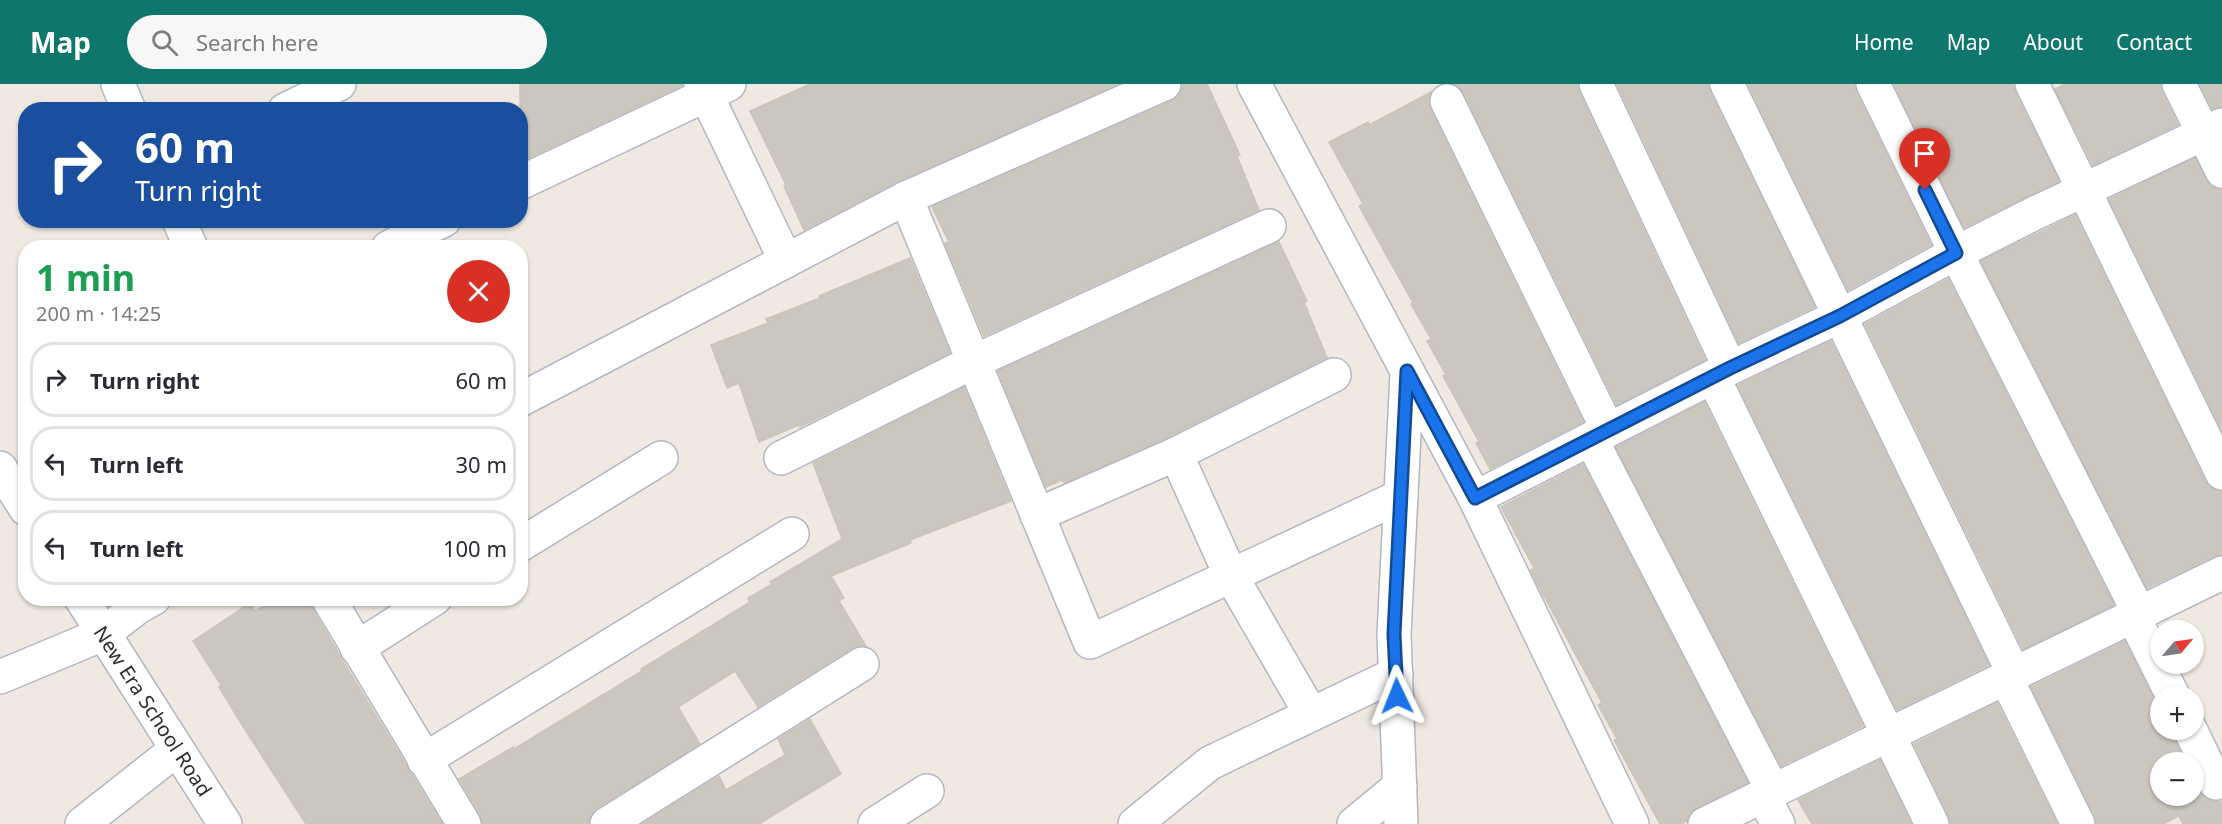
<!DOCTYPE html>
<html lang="en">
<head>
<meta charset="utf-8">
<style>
	body { margin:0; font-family:"Noto Sans",sans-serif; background:#f7f7f7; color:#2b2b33; height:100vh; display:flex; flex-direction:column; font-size:22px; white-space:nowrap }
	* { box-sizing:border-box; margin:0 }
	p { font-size:20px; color:#7c7c81 }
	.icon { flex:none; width:33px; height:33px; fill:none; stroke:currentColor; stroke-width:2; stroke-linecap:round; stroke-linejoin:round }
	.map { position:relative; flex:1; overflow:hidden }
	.side { position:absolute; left:18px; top:156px; width:510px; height:366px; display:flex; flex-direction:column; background:#fff; border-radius:24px; box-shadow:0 2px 4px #0004 }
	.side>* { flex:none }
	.hud { position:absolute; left:18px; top:18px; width:510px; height:126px; border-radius:24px; box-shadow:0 2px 4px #0004; background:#1a4fa0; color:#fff; overflow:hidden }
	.needle { width:39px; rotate:61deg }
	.fabs { position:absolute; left:2150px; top:536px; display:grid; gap:12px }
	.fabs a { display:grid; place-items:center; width:54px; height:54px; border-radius:50%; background:#fff; box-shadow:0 2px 4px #0004; font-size:30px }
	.pin { position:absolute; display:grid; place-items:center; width:51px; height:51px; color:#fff; margin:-62px -26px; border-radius:50% 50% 50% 0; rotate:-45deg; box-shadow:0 0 6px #0007 }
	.pin .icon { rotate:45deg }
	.me { position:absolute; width:66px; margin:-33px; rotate:358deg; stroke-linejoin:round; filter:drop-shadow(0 0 4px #0008) }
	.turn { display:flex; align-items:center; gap:21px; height:126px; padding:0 18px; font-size:27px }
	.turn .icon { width:78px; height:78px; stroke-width:2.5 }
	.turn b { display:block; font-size:42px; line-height:51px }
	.round { display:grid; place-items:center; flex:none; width:63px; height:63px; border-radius:32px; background:#f7f7f7 }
	.head { display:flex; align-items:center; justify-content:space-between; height:102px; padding:0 18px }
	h1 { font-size:36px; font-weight:700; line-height:45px; color:#1e9e55 }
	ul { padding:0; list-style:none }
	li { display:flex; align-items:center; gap:18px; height:75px; margin:0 12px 9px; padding:0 6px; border:3px solid #e1e1e2; border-radius:24px }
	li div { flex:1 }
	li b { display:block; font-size:22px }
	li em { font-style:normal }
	header { display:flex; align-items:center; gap:36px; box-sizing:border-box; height:84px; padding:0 30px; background:#0f766e; color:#fff }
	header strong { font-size:28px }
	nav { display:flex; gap:33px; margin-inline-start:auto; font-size:21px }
	.search { width:420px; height:54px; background:#f7f7f7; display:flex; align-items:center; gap:15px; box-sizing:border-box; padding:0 21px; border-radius:33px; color:#7c7c81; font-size:22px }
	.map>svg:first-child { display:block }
</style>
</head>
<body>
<header>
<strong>Map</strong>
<div class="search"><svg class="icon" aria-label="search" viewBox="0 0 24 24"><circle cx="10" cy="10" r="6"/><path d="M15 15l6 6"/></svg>Search here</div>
<nav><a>Home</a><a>Map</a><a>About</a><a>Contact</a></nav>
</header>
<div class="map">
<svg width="2222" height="740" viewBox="0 0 2222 740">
	<rect width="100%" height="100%" fill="#efe9e1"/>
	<g fill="#cbc7bf" stroke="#cbc5ba" stroke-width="1.5">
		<polygon points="520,0 682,0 683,1 520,78"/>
		<polygon points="810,0 1118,0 898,97 804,146 784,102 786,101 750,27"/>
		<polygon points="1182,0 1207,0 1240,71 1237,72 1259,126 984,252 945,159 949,158 932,123 1172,17 1179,11"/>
		<polygon points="1454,0 1578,0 1579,8 1705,276 1617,321 1464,9"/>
		<polygon points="1617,0 1708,0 1710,8 1815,223 1739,259"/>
		<polygon points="1748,0 1854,0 1856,8 1931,161 1848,206"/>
		<polygon points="1894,0 2013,0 2015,8 2059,97 1964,144"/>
		<polygon points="2065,0 2160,0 2162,8 2178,41 2093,81 2055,5"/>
		<polygon points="2200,0 2222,0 2222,23 2212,25"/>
		<polygon points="1431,8 1428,16 1430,25 1583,338 1490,385 1476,359 1479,358 1443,292 1446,291 1427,257 1431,255 1411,220 1413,219 1359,122 1363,120 1329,58 1368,38 1369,41"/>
		<polygon points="2195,74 2206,96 2212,103 2222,106 2222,346 2109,115"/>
		<polygon points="2075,131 2205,397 2212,405 2222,408 2222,470 2214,472 2147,504 1981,177"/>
		<polygon points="1279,158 1307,217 1304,218 1327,274 1168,353 1064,399 1062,396 1046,403 998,287"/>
		<polygon points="910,174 950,269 800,343 799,341 759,358 739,299 727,304 711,261 768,239 766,235 820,214 819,212"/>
		<polygon points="1948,195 2114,521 2023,565 1865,240"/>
		<polygon points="1831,257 1989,581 1897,626 1738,301"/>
		<polygon points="964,303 1011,417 910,456 911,459 831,492 844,514 839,517 866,562 861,561 852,564 758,623 735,587 678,623 700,660 597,724 591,731 588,740 483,740 480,730 459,695 513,663 514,665 642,587 641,585 750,518 748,514 772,500 770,498 842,455 813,379"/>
		<polygon points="1704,318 1863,642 1781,682 1616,363"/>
		<polygon points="1583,380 1748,699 1697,723 1690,729 1687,737 1681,740 1660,740 1614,656 1617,655 1598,621 1602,619 1534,494 1531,486 1534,484 1501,423"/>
		<polygon points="275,514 309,514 312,524 341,574 442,740 306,740 242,641 219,603 221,601 193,557 250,519 255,527"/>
		<polygon points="2125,557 2160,625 2160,645 2171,645 2173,653 2185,678 2160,678 2160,711 2193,711 2193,694 2205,714 2214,718 2220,717 2222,720 2222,740 2183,740 2179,732 2163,740 2097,740 2095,732 2031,603"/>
		<polygon points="1997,619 2057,740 1951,740 1949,732 1914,660"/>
		<polygon points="810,635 841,690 759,740 642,740 719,692 726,706 785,671 778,655"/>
		<polygon points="1880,676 1911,740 1812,740 1798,716"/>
	</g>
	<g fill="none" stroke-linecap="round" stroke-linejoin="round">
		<defs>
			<g id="street">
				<polyline points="118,0 129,26"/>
				<polyline points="701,0 786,177"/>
				<polyline points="1164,0 906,114 1090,558 1401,412"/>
				<polyline points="1254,0 1475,414"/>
				<polyline points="1596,0 1730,284"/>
				<polyline points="1727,0 2014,590"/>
				<polyline points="1873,0 1956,169 2139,529"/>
				<polyline points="2032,0 2222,389"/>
				<polyline points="2179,0 2222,87"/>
				<polyline points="1447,17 1608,346"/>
				<polyline points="285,26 339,0"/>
				<polyline points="520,99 729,0"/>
				<polyline points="179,136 191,164"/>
				<polyline points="388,164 413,151"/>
				<polyline points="418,164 413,151 444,136"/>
				<polyline points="1713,293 1932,740"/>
				<polyline points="520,316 906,114"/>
				<polyline points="1591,355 1773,707"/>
				<polyline points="1176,370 1231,492 1311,630"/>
				<polyline points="781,374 973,278 1269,142"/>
				<polyline points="1037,431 1176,370 1334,291"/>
				<polyline points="520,461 661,374"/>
				<polyline points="328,514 464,740"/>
				<polyline points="2133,532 2173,612"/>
				<polyline points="357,564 435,514"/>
				<polyline points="0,593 103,550 138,523 154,514"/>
				<polyline points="2006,594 2078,740"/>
				<polyline points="2190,645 2216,699"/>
				<polyline points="424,676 792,450"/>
				<polyline points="1763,712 1778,740"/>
				<polyline points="82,740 177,665"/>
				<polyline points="607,740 862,580"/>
				<polyline points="875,740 927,707"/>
				<polyline points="1135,740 1210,679 1396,590"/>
				<polyline points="1354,740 1400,702"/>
				<polyline points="1401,740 1394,550 1407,289"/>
				<polyline points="1632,740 1475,414 1730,284 1840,232 1956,169 2035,129 2222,41"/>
				<polyline points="1705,740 2222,489"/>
			</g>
			<g id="secondary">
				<polyline points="0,384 26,425"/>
				<polyline points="81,514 225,740"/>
			</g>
		</defs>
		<use href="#street" stroke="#b4b7c1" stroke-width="36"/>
		<use href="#secondary" stroke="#b4b7c1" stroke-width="36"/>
		<use href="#street" stroke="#fff" stroke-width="33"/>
		<use href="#secondary" stroke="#fff" stroke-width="33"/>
	</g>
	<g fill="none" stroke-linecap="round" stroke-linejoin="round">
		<defs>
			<polyline id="route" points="1397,612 1394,550 1407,287 1475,414 1730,284 1840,232 1956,169 1925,106"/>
		</defs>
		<use href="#route" stroke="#114b97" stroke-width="15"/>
		<use href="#route" stroke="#1a73e8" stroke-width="10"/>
	</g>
	<g text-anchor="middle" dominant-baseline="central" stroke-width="4.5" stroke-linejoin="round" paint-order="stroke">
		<g font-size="20" fill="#2e2e2e" stroke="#fff">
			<text transform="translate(153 627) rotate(57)">New Era School Road</text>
		</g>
	</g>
</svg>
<div class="fabs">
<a><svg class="needle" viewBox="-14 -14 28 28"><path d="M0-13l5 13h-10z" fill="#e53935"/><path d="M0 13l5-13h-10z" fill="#7c7c81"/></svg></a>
<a>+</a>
<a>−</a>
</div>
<div class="pin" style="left:1925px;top:106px;background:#d93025"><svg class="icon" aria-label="arrive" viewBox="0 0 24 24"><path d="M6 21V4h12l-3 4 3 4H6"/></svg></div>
<svg class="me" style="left:1397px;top:612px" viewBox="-20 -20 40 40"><path d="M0-17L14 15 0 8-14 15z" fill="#1a73e8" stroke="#fff" stroke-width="4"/></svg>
<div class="hud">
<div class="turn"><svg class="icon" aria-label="right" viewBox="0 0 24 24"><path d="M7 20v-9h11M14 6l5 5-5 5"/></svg><div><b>60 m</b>Turn right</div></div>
</div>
<section class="side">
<div class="head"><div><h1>1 min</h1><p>200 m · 14:25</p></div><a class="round" style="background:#d93025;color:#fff"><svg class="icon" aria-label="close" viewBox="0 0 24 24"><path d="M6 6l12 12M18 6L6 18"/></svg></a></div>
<ul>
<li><svg class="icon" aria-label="right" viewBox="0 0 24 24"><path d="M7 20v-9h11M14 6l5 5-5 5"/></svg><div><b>Turn right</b></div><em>60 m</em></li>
<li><svg class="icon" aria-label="left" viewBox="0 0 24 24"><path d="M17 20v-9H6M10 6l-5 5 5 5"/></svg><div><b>Turn left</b></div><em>30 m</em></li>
<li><svg class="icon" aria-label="left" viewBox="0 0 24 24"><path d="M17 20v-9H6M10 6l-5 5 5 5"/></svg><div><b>Turn left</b></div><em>100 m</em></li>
</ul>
</section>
</div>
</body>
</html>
